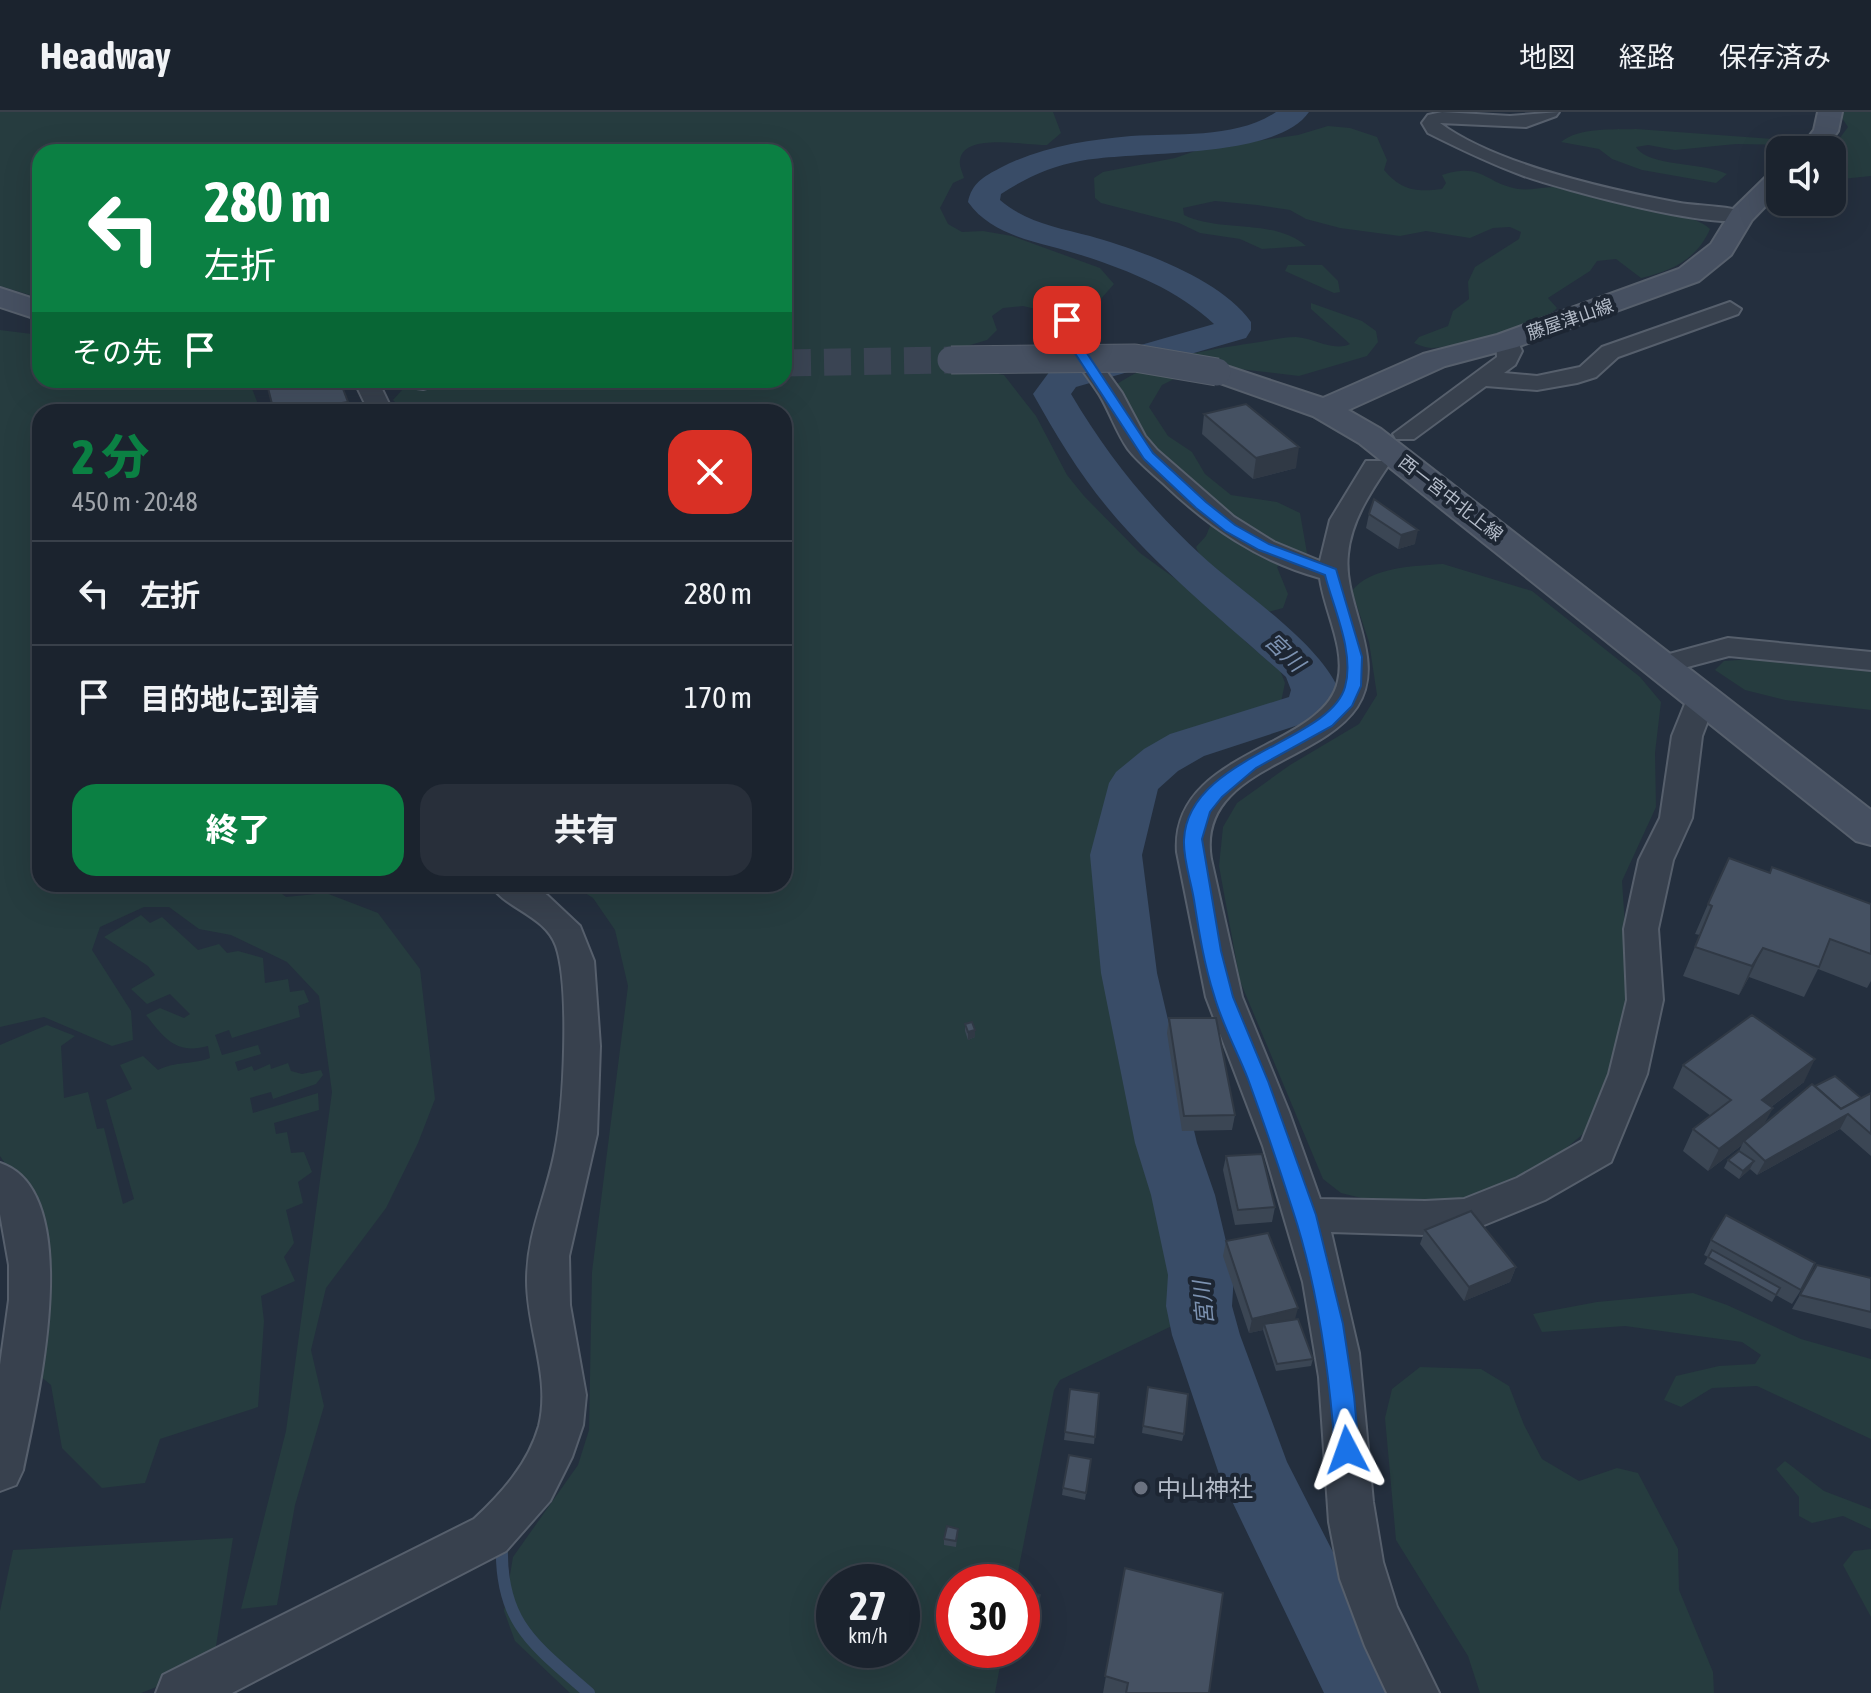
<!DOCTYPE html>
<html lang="ja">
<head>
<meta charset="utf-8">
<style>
	body { margin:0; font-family:"Asap Condensed","Noto Sans JP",sans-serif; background:#282f3a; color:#f1f3f6; height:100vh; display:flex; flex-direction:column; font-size:30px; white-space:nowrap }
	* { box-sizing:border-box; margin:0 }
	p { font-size:26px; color:#a0a4aa }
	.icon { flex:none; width:44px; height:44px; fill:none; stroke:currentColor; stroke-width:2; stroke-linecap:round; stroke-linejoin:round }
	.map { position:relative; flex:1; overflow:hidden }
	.sheet { position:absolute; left:32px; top:292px; width:760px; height:488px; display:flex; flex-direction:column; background:#1b232e; border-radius:24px; box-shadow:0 8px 32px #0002,0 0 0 2px #39404a }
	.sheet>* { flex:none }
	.hud { position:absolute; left:32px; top:32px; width:760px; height:244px; border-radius:24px; box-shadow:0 8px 32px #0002,0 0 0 2px #39404a; background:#0b8043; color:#fff; overflow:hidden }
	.fabs { position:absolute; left:1766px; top:24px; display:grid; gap:16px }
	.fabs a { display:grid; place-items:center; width:80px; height:80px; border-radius:16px; background:#1b232e; box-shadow:0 8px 32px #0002,0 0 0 2px #39404a; font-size:40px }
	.speed { position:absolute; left:816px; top:1452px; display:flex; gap:16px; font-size:40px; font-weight:700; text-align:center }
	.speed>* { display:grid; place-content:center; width:104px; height:104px; border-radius:50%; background:#1b232e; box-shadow:0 8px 32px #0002,0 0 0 2px #39404a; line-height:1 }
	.speed small { font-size:20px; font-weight:400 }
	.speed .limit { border:12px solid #d22; background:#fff; color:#111 }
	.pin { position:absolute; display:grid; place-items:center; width:68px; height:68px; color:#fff; margin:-34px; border-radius:16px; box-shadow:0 4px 12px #0006 }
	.me { position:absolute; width:88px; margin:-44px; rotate:356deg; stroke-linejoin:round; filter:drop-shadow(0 0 6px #0008) }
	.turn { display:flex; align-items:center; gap:28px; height:168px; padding:0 40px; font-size:36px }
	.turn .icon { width:104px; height:104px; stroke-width:2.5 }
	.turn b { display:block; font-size:56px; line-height:68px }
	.then { display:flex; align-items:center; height:76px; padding:0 40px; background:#0003; gap:16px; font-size:30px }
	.round { display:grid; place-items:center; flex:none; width:84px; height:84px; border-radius:24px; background:#282f3a }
	.head { display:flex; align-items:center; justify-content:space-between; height:136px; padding:0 40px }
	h1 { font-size:48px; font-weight:800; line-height:60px; color:#0b8043 }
	.cta { display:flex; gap:16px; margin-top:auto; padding:16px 40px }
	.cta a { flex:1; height:92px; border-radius:24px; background:#0b8043; color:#fff; font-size:32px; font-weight:800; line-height:92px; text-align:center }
	.cta a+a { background:#282f3a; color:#f1f3f6 }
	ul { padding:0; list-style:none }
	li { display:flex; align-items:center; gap:24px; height:104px; padding:0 40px; border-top:2px solid #39404a }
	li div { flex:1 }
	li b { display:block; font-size:30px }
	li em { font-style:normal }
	header { display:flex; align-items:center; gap:48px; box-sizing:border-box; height:112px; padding:0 40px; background:#1b232e; border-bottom:2px solid #39404a }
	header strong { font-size:38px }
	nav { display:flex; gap:44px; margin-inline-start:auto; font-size:28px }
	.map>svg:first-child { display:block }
</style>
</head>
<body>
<header>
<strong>Headway</strong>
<nav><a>地図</a><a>経路</a><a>保存済み</a></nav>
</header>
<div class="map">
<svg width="1871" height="1581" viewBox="0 0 1871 1581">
	<rect width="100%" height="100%" fill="#242f3e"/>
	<g fill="#263c3f" fill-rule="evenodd">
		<path d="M0,0H1053L1061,21L1047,33C1026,34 964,20 960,48C959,54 962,59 964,66L953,71L940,96L948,112L962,120L983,119L1012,124L1100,156L1114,172L1100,188L1040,198L1023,194L1003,196L992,204L997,218L987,228L944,241L949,253L1004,263L1036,304L1067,363L1084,384L1140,441L1210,492L1247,531L1280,558L1285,571L1281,590L1272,597L1161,633C1149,639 1139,646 1133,659C1121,682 1103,738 1102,764L1144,988L1188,1163C1188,1180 1188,1197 1178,1211L1060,1268L1054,1278L1016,1470H954V1538H1003L995,1581H570L515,1529L504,1499L513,1445L578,1353L589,1318L592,1160L628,874L615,818L593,786L571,772H784V300H405L393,288L402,278L501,272V268H784V40H40V186L0,174ZM834,1470H902V1538H834Z"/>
		<polygon points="1838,0 1871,0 1871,64 1832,68 1831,38 1848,15"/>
		<path d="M1328,14L1350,16L1377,25L1387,48L1384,58C1402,79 1416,80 1442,77L1446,71L1442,63C1483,50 1484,71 1518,77C1532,79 1547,74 1562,75C1587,78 1697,101 1710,117C1697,147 1672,159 1641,166L1616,147L1597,149L1590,159L1548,186L1557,196C1545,212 1455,235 1432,236C1426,236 1419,233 1414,231L1419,225L1448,214L1453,199L1469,187L1468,170L1475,155L1519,127L1521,120L1510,115L1493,116L1470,126L1426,119L1400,124L1340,116L1306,107L1290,98L1257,93L1215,89L1183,96L1184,103C1220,121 1274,106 1306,134L1262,137L1240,127L1200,121L1179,111L1101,91L1095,86L1094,66L1103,60L1175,46L1201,37L1298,23Z"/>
		<path d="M1636,17L1801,29L1797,33L1736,32L1675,38L1648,33L1636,35C1648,55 1704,50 1727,62L1716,71L1642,58L1612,47L1599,37L1561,30C1579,15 1614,18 1636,17Z"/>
		<polygon points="1288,153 1322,153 1338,169 1340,180 1334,181 1285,159"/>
		<path d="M1311,191L1362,209L1376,219L1378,230L1367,244L1299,264L1239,257L1184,262L1162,273L1149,295L1168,324L1192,340L1205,362L1231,383L1277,390L1300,401L1307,441L1296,442L1277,455L1288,482L1283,496L1268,500L1204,453L1196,435L1206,424L1216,399L1156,343L1118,282L1117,272C1158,245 1206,238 1253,231C1268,229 1281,225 1296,225C1314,226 1333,240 1350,232L1311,197Z"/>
		<polygon points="0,218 40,223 40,268 232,268 251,274 261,300 40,300 40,772 269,772 286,785 326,781 378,801 420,857 435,987 418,1031 386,1096 326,1176 311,1238 324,1294 295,1393 277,1493 241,1497 286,1319 332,980 319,884 287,850 231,823 199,817 169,795 144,795 100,815 92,838 131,899 133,928 112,934 44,905 0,915"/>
		<path d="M1443,452L1532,479L1640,565L1661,590L1655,641L1656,695L1622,769L1629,873L1618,941L1605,983L1584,1021L1549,1051L1504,1073L1453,1091L1394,1094L1341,1081L1323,1067L1240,869L1219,754L1223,715L1237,691L1290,653L1359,612L1377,583L1369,530L1352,479C1370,455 1414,454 1443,452Z"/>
		<polygon points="1765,546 1871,559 1871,598 1785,588 1745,578 1715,558 1724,549"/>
		<path d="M141,803L150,811L162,805L198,838L219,832L227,841L238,839L263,846L265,871L288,867L290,880L304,878L309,890L298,894L300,905L232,926L229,918L215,923L222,943L258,933L261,942L235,950L238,959L252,954L254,959L270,952L271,957L288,951L291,959L302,962L321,958L323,963L316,972L273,987L271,980L250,986L253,1001L318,981L319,998L274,1011L276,1022L287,1020L291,1041L304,1040L312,1060L298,1070L303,1091L286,1098L294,1131L284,1145L295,1169L261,1184L264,1209L258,1295L160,1327L145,1371L102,1376L62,1336L51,1273L40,1264L32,1091L0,1044V933L47,913L75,924L61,934L64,986L88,980L97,1017L104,1016L123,1092L134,1087L106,988L132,977L120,953L143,944L158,958C176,949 191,953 210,946L208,934C176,943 164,926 146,903L160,896L184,906L190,902L170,882L147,892L131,877L155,863L148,854L104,825Z"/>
		<polygon points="1693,1181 1727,1193 1801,1227 1871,1247 1871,1327 1757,1274 1712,1276 1681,1295 1664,1288 1676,1264 1719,1254 1755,1252 1761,1243 1742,1230 1625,1214 1542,1220 1533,1202 1597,1190"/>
		<polygon points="1420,1255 1481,1257 1509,1274 1524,1313 1542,1347 1579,1369 1617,1356 1638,1361 1678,1437 1679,1478 1713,1560 1714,1581 1480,1581 1468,1544 1396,1428 1385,1306 1392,1277"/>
		<polygon points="1785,1349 1824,1379 1871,1397 1871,1417 1843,1404 1812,1411 1799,1404 1799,1385 1776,1357"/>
		<polygon points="233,1426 213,1553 141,1581 0,1581 0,1499 13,1438"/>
		<polygon points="1871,1437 1871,1505 1843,1453 1854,1439"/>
	</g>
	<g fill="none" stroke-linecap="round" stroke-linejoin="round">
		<path stroke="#394c67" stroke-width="12" d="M502,1431C499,1511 534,1533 589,1581"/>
		<path fill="#394c67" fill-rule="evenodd" d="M1276,0H1309C1276,48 1135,38 1080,49C1052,54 1025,66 1001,82L1000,88C1025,110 1059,116 1090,124C1140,138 1221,167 1251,210V218L1246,226L1076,275L1071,282C1107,343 1149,395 1201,443C1242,481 1317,528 1339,578L1326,604L1204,644L1178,659L1158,677L1142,743L1157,861L1197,1031L1215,1083L1234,1163L1232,1194L1240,1223L1287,1350L1405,1581H1324L1219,1362L1172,1223L1166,1194L1168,1163L1151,1083L1135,1031L1101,861L1090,743L1109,671L1116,660L1144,637L1170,622L1289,585L1291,578L1286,565C1225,510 1160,459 1107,395C1078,360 1055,321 1033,282L1050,259L1214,212C1178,178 1130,159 1084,144C1044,130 994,127 968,90C972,71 983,65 1000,56C1040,35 1086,28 1131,24C1177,21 1236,27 1276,0Z"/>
		<polyline stroke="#3a4453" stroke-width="27" stroke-dasharray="27 13" stroke-linecap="butt" points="784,251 951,248"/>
		<defs>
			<g id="minor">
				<path d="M1442,0L1510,4L1559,0L1556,4L1526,15L1440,11C1496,53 1611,78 1680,91C1695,94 1743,94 1751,104C1733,125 1555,75 1524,64C1491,52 1460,37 1428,21L1422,11L1428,3Z"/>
				<polygon points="1730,190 1741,197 1738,202 1618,245 1596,265 1577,271 1537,278 1486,274 1414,327 1396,327 1393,322 1497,245 1496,229 1499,224 1515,224 1522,239 1515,253 1504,261 1537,264 1580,255 1602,235"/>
				<path d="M1067,201L1078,208L1091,238L1122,281L1145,324L1157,338L1234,405L1274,430L1320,449L1330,408L1366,349H1384L1388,354C1370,381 1351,409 1348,442C1342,493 1388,547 1357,595C1319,652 1196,657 1211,747L1242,885L1289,1000L1320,1087L1425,1089L1464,1087L1517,1066L1582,1029L1609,962L1627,888L1624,817L1639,748L1660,706L1672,624L1685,592L1697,583L1708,581L1719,583L1723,590L1710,603L1702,624L1692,706L1673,748L1658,817L1663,888L1647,962L1611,1050L1545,1088L1467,1120L1425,1123L1331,1120L1359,1241L1373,1390L1383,1450L1397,1495L1439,1581H1387L1365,1534L1340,1467L1329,1410L1319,1265L1303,1170L1263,1034L1206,885L1177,740C1170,638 1324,637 1338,569C1346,536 1324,498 1320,466C1258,449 1209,415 1163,371C1151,360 1138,350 1128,337C1116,320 1110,300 1099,282C1083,257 1064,238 1056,208Z"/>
				<polygon points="361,268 385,268 381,275 393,300 369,300 357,275"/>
				<polygon points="1728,526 1871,540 1871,558 1729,544 1661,562 1651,559 1646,553 1651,547"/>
				<path d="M490,772H531L547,783L580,814L594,849L600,934L597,1022L569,1144L570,1193L586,1283L583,1313L572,1345L550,1389L506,1439L232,1581H156L163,1563L474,1407C502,1381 528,1352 539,1314C551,1265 527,1218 527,1169C527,1120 546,1086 555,1039C564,996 570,874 556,834C545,803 505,797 490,772Z"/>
				<path d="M0,1051C88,1080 36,1293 23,1358L16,1373L0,1379V1253L9,1188V1153L0,1102Z"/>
			</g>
			<g id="secondary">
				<polygon points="1818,0 1842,0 1838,19 1824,38 1799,38 1814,18"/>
				<polygon points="1780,57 1780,79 1752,108 1731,143 1699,169 1517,235 1445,254 1348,298 1381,317 1871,698 1871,733 1856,729 1359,331 1313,304 1206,266 1202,260 1206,254 1217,251 1323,286 1423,242 1497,223 1679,157 1711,132 1732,98 1771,60"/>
				<polygon points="0,176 40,189 40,208 0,195"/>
				<polygon points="399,268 438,268 434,274 423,277 403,274"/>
			</g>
		</defs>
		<use href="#minor" stroke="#565f6c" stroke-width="4"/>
		<use href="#secondary" stroke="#565f6c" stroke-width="4"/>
		<use href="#minor" fill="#38414e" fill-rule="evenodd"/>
		<use href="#secondary" fill="#465061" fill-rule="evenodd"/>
		<defs>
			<polyline id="secondary-bridge" points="951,248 1135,246 1217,260"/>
		</defs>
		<use href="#secondary-bridge" stroke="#565f6c" stroke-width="29" stroke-linecap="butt"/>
		<use href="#secondary-bridge" stroke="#465061" stroke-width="27"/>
	</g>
	<g fill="#3b4654">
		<polygon points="1204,302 1296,356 1253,367 1202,322"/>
		<polygon points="1369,402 1415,432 1398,437 1366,416"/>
		<polygon points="1770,761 1871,792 1871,869 1867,876 1818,857 1804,885 1749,865 1739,883 1683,864 1700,823 1695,822 1708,792"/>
		<polygon points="1169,906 1235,1003 1232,1018 1182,1019 1167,921"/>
		<polygon points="965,912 975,918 975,925 968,928 965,919"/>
		<polygon points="1683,953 1804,970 1771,995 1764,1012 1815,974 1861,986 1871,981 1871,1044 1840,1017 1757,1063 1750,1057 1739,1067 1724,1056 1728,1048 1739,1039 1742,1033 1708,1059 1683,1039 1693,1017 1711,1004 1673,976"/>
		<polygon points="1226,1044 1275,1095 1272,1110 1235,1113 1223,1058"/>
		<polygon points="1425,1118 1516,1155 1510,1170 1464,1189 1420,1132"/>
		<polygon points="1711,1128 1801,1178 1792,1192 1776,1183 1772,1190 1704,1152 1708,1145 1704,1143"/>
		<polygon points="1226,1129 1295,1208 1313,1247 1311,1254 1276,1259 1263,1218 1249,1221 1223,1144"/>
		<polygon points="1817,1153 1871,1166 1871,1217 1792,1197"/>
		<polygon points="1148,1275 1184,1322 1182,1329 1142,1321"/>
		<polygon points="1070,1277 1099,1281 1094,1332 1064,1328"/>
		<polygon points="1091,1347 1085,1388 1062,1383 1063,1376"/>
		<polygon points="958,1417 956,1435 944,1433 944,1427"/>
		<polygon points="1125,1456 1209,1581 1103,1581"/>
		<polygon points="1040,1483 1036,1501 1025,1498 1026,1492"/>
	</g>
	<g fill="#303945">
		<polygon points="348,290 350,300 313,300 312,296"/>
		<polygon points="311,293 313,300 274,300"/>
		<polygon points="1299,335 1296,356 1253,367 1256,346"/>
		<polygon points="1418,418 1415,432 1398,437 1401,423"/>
		<polygon points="1763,836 1749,865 1739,883 1752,854"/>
		<polygon points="975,918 975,925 968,928 968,920"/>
		<polygon points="1815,947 1804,970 1751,1010 1762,988"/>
		<polygon points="1773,996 1761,1018 1744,1029 1742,1033 1708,1059 1719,1037"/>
		<polygon points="1848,1002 1840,1017 1757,1063 1765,1049"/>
		<polygon points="1754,1049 1750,1057 1739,1067 1743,1059"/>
		<polygon points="1516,1155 1510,1170 1464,1189 1469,1175"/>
		<polygon points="1298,1196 1294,1211 1264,1212 1263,1218 1249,1221 1252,1207"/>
	</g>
	<g fill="#455162" stroke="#303945" stroke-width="2">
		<polygon points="266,268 327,268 329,271 340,269 348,290 312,296 311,293 274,300"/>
		<polygon points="1246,292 1299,335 1256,346 1204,302"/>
		<polygon points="345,293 348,300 310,300"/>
		<polygon points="1374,387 1418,418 1401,423 1369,402"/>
		<polygon points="1729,746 1770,761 1772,755 1871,792 1871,842 1830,827 1819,855 1763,836 1752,854 1695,835 1712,794 1708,792"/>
		<polygon points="1752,903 1815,947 1762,988 1773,996 1719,1037 1693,1017 1731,988 1683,953"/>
		<polygon points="1169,906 1216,906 1235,1003 1184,1004"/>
		<polygon points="972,910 975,918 968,920 965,912"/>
		<polygon points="1835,964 1861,986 1841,997 1815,974"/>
		<polygon points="1812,972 1841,997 1871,981 1871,1022 1848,1002 1765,1049 1744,1029"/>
		<polygon points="1739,1039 1754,1049 1743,1059 1728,1048"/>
		<polygon points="1262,1042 1275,1095 1238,1098 1226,1044"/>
		<polygon points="1471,1099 1516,1155 1469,1175 1425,1118"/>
		<polygon points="1726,1103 1815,1151 1801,1178 1711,1128"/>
		<polygon points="1268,1121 1298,1196 1252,1207 1226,1129"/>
		<polygon points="1712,1138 1780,1176 1776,1183 1708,1145"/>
		<polygon points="1817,1153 1871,1166 1871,1200 1800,1183"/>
		<polygon points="1298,1207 1313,1247 1277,1252 1264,1212"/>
		<polygon points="1148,1275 1188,1282 1184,1322 1143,1314"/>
		<polygon points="1070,1277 1099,1281 1095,1325 1065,1320"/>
		<polygon points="1069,1343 1091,1347 1086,1381 1063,1376"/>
		<polygon points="947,1414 958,1417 956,1429 944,1427"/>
		<polygon points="1125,1456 1223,1481 1209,1581 1126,1581 1128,1571 1105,1564"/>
		<polygon points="1029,1480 1040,1483 1037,1494 1026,1492"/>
	</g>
	<path fill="#1a73e8" stroke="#114b97" stroke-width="2" d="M1067,205L1073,208L1077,226L1153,341L1206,390L1235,413L1269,432L1336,457L1362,545L1361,574L1352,594L1332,614L1256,656L1222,685L1210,700L1202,727L1221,839L1233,885L1268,969L1316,1103L1343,1212L1354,1284L1359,1338L1355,1346L1347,1349L1338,1346L1335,1338C1329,1258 1318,1175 1293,1099C1279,1055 1264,1011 1248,967C1237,939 1222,912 1214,883C1204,852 1199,820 1194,788C1191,769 1183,747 1184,728C1187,645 1330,630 1345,575C1355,541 1333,495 1325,463L1259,438L1225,419L1196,396L1144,347L1065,226L1061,208Z"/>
	<circle fill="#6b7280" stroke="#1d2633" stroke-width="3" cx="1141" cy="1376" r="8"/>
	<g text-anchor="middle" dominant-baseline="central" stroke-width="8" stroke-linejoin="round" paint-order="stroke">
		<g font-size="18" fill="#b4bcc9" stroke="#1d2633">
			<text transform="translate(1570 207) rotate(-19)">藤屋津山線</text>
			<text transform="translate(1451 386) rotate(38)">西一宮中北上線</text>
		</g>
		<g font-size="22" font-style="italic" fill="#7c92b1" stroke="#1d2633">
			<text transform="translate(1285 540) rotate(44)">宮川</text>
			<text transform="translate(1203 1191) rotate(-95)">宮川</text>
		</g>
		<g font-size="24" fill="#b4bcc9" stroke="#1d2633" text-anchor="start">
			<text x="1157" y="1376">中山神社</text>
		</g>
	</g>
</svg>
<div class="fabs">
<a><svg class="icon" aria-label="sound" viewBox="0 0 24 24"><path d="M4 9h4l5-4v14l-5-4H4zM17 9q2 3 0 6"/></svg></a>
</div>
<div class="speed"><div>27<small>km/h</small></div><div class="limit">30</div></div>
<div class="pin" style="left:1067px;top:208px;background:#d93025"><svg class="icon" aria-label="arrive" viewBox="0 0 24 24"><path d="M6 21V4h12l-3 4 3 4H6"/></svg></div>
<svg class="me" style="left:1347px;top:1338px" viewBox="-20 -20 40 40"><path d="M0-17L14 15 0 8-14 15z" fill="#1a73e8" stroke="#fff" stroke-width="4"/></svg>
<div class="hud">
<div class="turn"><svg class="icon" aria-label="left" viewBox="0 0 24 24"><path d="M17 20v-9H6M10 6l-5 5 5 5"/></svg><div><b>280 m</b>左折</div></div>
<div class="then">その先<svg class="icon" aria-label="arrive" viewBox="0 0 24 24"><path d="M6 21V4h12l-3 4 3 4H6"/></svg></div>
</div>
<section class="sheet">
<div class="head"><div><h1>2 分</h1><p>450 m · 20:48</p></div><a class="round" style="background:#d93025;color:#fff"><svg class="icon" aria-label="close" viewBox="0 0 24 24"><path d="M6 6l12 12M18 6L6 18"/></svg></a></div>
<ul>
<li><svg class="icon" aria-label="left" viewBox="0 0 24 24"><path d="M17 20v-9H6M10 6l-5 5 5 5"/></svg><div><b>左折</b></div><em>280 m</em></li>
<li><svg class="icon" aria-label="arrive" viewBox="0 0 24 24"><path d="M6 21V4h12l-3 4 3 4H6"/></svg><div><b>目的地に到着</b></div><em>170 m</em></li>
</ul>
<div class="cta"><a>終了</a><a>共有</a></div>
</section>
</div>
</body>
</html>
